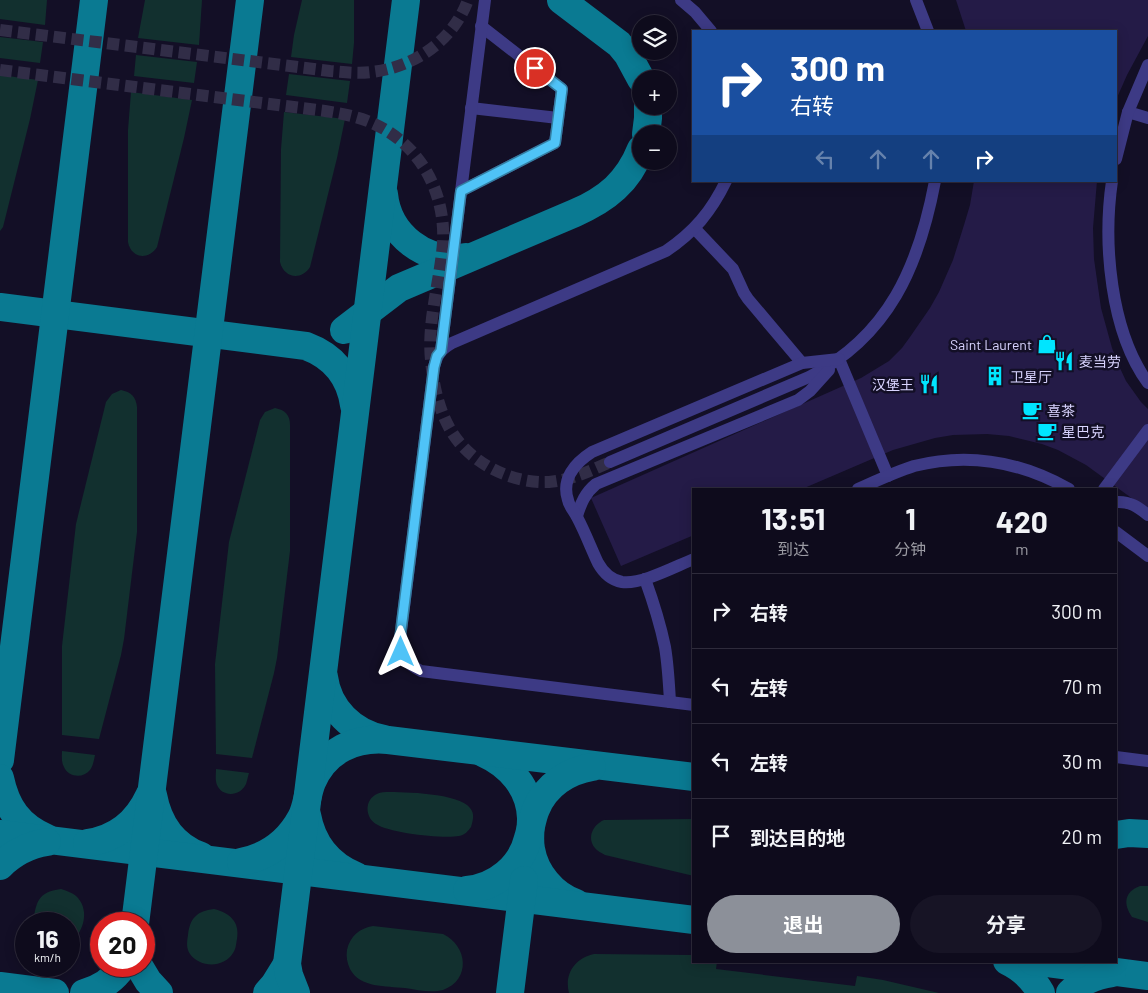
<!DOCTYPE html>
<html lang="zh">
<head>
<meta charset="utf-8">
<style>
	body { margin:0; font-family:Barlow,"Noto Sans SC",sans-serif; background:#171425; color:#f1f3f6; height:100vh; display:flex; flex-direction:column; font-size:19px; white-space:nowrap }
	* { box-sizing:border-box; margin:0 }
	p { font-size:16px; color:#9b9ba3 }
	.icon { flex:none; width:28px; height:28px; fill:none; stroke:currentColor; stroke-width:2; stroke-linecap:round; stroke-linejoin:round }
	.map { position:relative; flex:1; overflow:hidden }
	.panel { position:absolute; left:692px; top:488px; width:425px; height:475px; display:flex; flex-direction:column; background:#0e0b1c; border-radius:0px; box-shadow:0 2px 12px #0003,0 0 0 1px #2e2b3b }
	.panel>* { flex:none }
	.guide { position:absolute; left:692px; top:30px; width:425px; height:152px; border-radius:0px; box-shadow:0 2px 12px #0003,0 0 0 1px #2e2b3b; background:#1a4fa0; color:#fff; overflow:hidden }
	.tools { position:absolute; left:632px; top:15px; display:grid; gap:10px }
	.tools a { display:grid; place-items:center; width:45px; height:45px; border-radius:50%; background:#0e0b1c; box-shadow:0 2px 12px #0003,0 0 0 1px #2e2b3b; font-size:25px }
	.speed { position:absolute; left:15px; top:912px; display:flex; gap:10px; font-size:25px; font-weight:700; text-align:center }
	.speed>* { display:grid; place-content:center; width:65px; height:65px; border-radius:50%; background:#0e0b1c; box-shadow:0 2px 12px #0003,0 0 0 1px #2e2b3b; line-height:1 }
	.speed small { font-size:12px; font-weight:400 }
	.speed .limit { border:8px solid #d22; background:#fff; color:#111 }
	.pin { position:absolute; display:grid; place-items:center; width:42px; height:42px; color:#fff; margin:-21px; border:2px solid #fff; border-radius:50%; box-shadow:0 1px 5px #0007 }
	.me { position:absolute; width:55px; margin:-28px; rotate:0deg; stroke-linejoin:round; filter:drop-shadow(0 0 4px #0008) }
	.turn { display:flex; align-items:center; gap:18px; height:105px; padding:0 15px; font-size:22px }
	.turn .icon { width:65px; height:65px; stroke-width:2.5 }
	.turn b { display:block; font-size:35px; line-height:42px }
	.lanes { display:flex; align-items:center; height:48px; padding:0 15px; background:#0003; justify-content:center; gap:25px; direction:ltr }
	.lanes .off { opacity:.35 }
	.eta { display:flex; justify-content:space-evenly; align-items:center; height:85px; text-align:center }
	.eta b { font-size:30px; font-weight:700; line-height:35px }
	.cta { display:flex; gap:10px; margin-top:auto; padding:10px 15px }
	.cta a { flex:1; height:58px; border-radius:30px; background:#8c9099; color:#fff; font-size:20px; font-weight:700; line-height:58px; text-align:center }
	.cta a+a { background:#171425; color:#f1f3f6 }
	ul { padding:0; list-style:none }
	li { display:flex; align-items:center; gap:15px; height:75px; padding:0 15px; border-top:1px solid #2e2b3b }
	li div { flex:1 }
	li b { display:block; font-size:19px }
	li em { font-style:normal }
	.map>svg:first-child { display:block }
</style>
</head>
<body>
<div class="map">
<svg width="1148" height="993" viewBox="0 0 1148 993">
	<rect width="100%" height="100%" fill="#130f26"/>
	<g fill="#12302f">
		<polygon points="0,0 47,0 45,25 0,19"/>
		<polygon points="145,0 202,0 199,45 138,38"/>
		<polygon points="302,0 354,0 354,43 352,64 291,57 294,35"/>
		<polygon points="0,37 43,42 40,63 0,58"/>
		<polygon points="136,55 197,62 194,83 134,76"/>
		<polygon points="289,74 350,81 347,103 286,95"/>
		<polygon points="0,75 38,80 30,119 3,227 0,231"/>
		<path d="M131,92L192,100L184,138L157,247C148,261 131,258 128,242V130Z"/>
		<path d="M284,112L345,119L337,158L310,267C301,281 284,278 280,262L281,149Z"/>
		<path d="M121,390C131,392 136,397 137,407V532L124,639L121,655L99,739L62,735V646L76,524L106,402L112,394Z"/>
		<path d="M275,408C285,410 290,415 290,425V551L277,658L274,673L252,758L216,754L215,664L229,542L260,420L265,412Z"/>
		<path d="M62,751L95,755C94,760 93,766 90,770C83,779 68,777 64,767C61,762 62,756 62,751Z"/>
		<path d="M216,769L249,773C248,776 247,781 246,784C240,797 222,797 217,785C215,780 216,774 216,769Z"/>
		<path d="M386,792C404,792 459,793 470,808C475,814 473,820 471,827C468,831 465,835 459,836C443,839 389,833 376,824C366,818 364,802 375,795C378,793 382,792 386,792Z"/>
		<path d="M694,819V876L605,855C602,853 597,851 595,848C586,837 594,824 604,820Z"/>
		<path d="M1140,886H1148V922L1132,917C1123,904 1124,892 1140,886Z"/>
		<path d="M61,889C67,891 74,893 78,898C90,912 83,934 69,943V924H33C36,903 37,892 61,889Z"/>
		<path d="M214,909C230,913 240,922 237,939C236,944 236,949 233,953C224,968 200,968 190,954C186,948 187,942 188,935C190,918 197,911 214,909Z"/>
		<path d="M373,926L443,934C468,946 471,980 443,990C432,993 417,990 405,988C386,986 360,988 350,969C347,963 346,956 347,950C350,936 360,928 373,926Z"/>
		<path d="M594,954L690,955H694V961H717L716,969L855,986L857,976L883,980L939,993H569C564,974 575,958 594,954Z"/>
	</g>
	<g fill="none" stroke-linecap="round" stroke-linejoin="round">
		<g stroke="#0a7a92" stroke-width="28">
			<polyline points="561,0 619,44 628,55 641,79"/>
			<polyline points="646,134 648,118 648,106"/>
			<path d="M384,194C388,235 426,264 466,257"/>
			<path d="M0,307L306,346C333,356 350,376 354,405"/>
			<path d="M344,330L399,288L575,213C607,199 628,182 641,149"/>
			<path d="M324,677C328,709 353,733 384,739"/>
			<path d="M483,753C510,765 530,788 531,818C531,828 529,839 531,849C535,873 553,895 576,903"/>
			<polyline points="0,760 94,0"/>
			<path d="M0,778C6,807 19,826 47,838"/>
			<path d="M153,795C158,822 173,846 201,856"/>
			<path d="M307,815C312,843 329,865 356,876"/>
			<polyline points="0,834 694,920"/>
			<polyline points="1116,835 1129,833 1148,834"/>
			<path d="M87,843C116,839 137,822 149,796"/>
			<path d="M241,862C267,857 288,842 301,818C307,807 307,794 312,782C326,750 355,737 388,740L694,777"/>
			<path d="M0,866C13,853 28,845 47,842"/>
			<path d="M467,890C496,887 521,867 528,838C531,829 532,818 536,809C546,785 568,771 592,767"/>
			<polyline points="135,924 250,0"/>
			<path d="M1007,961C1022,968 1033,979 1041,993"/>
			<polyline points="1032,961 1148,976"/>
			<polyline points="139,966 148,981 159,993"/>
			<polyline points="0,986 55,993"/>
			<path d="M84,993C100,989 113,980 123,966"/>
			<polyline points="267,993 274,985 287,964"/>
			<polyline points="296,993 289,975 287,964 406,0"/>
			<polyline points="510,993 524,880"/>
			<path d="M1070,993C1081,982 1096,975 1112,973"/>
		</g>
	</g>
	<g fill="#241b47">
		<polygon points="956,0 1148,0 1148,36 1127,75 1116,100 1116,31 966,31"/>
		<polygon points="974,181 1097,181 1093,228 1094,259 1101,308 1112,348 1119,366 1126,381 1141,402 1148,409 1148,510 1086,465 1058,450 1042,444 1009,436 987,434 953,435 935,438 893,450 802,489 694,489 694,535 621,566 591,498 861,378 889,361 902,348 910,337 930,308 939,292 953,260 964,225 970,205"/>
	</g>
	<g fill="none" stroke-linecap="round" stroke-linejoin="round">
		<g stroke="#312d47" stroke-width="12" stroke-dasharray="12 6" stroke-linecap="butt">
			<path d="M0,30L330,71C344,72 358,74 372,72C414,67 453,41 468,0"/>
			<path d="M0,70L325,111C337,113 350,115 362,119C415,137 446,187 443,243C440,282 427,321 431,360C433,383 438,408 450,429C468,462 511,484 549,482C571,480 590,471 610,462"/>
		</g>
		<g stroke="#3d3a85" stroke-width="12">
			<polyline points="681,0 695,12 711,31"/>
			<polyline points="916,0 928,31"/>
			<polyline points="471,108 558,118"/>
			<polyline points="1128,112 1148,118"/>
			<polyline points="1116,159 1128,112 1148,65"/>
			<path d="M1112,181C1103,243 1110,331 1148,383"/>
			<polyline points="461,191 555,143 562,89 481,26"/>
			<polyline points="695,229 733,269 744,293 748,299 802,363"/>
			<polyline points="441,351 485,0"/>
			<polyline points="839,359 888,476"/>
			<path d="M610,462L809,377C889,336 919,266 935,181"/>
			<path d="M858,489C876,481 895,472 914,466C969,452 1021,462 1069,489"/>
			<polyline points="1104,489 1148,430"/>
			<path d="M1116,502C1130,501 1138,507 1148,515"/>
			<path d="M577,516C581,503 585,493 596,484L798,400L810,391L829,370"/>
			<polyline points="1116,532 1148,556"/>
			<path d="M694,559C676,566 641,585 622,582C611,580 603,572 598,563C591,548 585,532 577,517C574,511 569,506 568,500C561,479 575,463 592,452L802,363L839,359"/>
			<path d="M645,579C653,601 660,623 665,647C668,665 669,683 670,702"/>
			<path d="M694,705L421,671C407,664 400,655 400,639L434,367C437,355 441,349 452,343L666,251C694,232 711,212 726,181"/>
			<polyline points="1116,757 1148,761"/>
		</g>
	</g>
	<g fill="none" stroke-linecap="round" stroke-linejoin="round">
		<defs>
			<polyline id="route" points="401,652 400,638 434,367 437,356 441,351 461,191 555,143 562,89 535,68"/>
		</defs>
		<use href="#route" stroke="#337fa1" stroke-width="12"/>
		<use href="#route" stroke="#4fc3f7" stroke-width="9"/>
	</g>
	<defs>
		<symbol id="shop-bare" viewBox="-9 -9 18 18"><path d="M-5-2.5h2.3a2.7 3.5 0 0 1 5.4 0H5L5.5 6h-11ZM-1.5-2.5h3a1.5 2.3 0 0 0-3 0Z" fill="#00e5ff" stroke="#130f26" stroke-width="2.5" paint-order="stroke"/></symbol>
		<symbol id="restaurant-bare" viewBox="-9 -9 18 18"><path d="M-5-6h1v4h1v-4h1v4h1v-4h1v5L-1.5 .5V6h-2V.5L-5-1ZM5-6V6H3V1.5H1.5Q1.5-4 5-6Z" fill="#00e5ff" stroke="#130f26" stroke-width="2.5" paint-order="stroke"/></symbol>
		<symbol id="building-bare" viewBox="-9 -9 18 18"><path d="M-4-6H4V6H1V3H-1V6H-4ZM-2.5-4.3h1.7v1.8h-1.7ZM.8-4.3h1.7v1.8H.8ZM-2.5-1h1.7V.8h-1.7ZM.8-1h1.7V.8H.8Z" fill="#00e5ff" stroke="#130f26" stroke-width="2.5" paint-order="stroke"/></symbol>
		<symbol id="cafe-bare" viewBox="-9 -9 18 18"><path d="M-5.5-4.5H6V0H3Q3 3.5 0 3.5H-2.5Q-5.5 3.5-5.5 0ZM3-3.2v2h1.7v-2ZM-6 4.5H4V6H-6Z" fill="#00e5ff" stroke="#130f26" stroke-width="2.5" paint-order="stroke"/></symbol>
	</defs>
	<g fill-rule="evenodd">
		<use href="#shop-bare" x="1033" y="330" width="28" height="28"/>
		<use href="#restaurant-bare" x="1050" y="347" width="28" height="28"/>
		<use href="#building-bare" x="981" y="362" width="28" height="28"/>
		<use href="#restaurant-bare" x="915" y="370" width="28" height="28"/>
		<use href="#cafe-bare" x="1018" y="396" width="28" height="28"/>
		<use href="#cafe-bare" x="1033" y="417" width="28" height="28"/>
	</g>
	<g text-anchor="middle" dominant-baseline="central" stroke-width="5" stroke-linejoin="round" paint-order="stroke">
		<g font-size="14" fill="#d9d4ff" stroke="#130f26" text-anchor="start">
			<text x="1032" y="344" text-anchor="end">Saint Laurent</text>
			<text x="1079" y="361">麦当劳</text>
			<text x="1010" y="376">卫星厅</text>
			<text x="914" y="384" text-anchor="end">汉堡王</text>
			<text x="1047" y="410">喜茶</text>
			<text x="1062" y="431">星巴克</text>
		</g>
	</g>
</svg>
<div class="tools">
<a><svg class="icon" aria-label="layers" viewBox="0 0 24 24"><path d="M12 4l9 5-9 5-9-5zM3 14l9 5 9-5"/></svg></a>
<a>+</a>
<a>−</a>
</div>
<div class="speed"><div>16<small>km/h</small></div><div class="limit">20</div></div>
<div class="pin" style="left:535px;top:68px;background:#d93025"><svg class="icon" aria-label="arrive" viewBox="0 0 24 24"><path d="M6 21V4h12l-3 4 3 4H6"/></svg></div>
<svg class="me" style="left:401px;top:652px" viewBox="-20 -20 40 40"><path d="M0-17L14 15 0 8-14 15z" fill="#4fc3f7" stroke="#fff" stroke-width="4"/></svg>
<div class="guide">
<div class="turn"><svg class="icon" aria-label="right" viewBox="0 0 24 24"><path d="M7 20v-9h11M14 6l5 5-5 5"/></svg><div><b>300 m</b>右转</div></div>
<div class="lanes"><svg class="icon off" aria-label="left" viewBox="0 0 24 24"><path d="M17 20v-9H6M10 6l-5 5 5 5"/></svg><svg class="icon off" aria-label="ahead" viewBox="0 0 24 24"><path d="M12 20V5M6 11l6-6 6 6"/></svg><svg class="icon off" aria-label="ahead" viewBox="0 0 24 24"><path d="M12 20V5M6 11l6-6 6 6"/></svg><svg class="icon" aria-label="right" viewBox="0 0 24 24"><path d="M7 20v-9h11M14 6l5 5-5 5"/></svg></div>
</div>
<section class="panel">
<div class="eta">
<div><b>13:51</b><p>到达</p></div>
<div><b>1</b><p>分钟</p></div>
<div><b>420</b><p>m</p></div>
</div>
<ul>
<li><svg class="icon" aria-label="right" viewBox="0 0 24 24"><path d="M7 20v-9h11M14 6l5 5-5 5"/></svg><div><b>右转</b></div><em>300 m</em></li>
<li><svg class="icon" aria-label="left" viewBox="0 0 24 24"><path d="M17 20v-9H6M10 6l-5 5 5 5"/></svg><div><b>左转</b></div><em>70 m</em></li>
<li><svg class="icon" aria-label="left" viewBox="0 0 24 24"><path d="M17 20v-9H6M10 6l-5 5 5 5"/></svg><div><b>左转</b></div><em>30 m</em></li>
<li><svg class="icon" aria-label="arrive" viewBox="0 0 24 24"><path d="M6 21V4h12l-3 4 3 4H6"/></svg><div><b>到达目的地</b></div><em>20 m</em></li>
</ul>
<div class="cta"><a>退出</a><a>分享</a></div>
</section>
</div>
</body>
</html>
